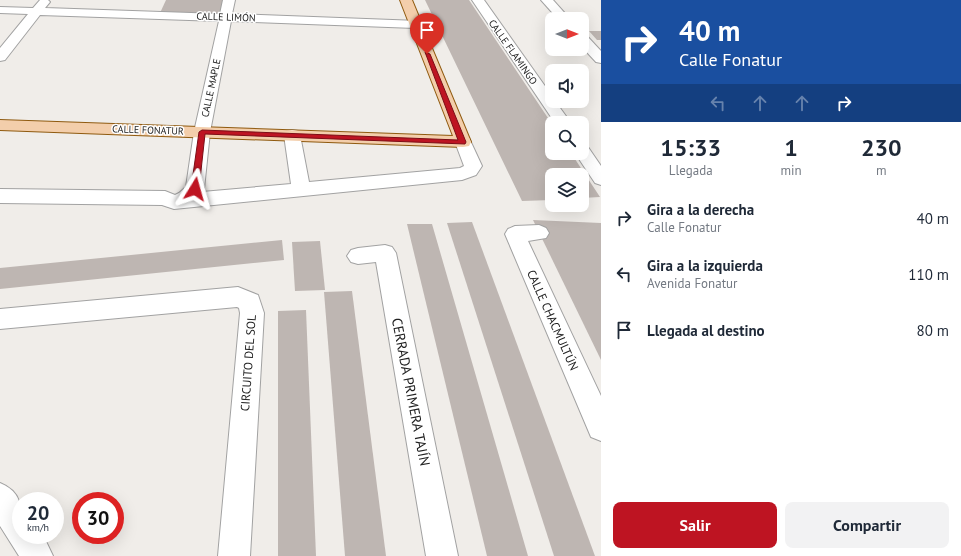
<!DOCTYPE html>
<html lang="es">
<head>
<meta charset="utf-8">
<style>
	body { margin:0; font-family:"PT Sans",sans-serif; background:#f2f2f3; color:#1f2937; height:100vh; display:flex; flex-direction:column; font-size:15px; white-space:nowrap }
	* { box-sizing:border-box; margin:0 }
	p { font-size:13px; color:#747a83 }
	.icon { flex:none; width:22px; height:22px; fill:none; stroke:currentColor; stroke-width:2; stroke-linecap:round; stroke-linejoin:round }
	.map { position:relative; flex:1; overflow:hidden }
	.panel { display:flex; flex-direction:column; background:#fff; width:360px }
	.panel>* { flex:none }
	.banner { background:#1a4fa0; color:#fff; overflow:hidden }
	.needle { width:26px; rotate:90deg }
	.tools { position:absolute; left:545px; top:12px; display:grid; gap:8px }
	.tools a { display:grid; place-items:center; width:44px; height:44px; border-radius:8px; background:#fff; box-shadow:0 4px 16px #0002; font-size:20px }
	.speed { position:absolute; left:12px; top:492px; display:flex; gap:8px; font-size:20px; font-weight:700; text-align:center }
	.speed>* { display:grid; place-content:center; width:52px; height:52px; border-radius:50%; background:#fff; box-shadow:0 4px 16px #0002; line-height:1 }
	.speed small { font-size:10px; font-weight:400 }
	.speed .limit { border:6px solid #d22; background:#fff; color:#111 }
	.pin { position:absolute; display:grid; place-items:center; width:34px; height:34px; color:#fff; margin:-41px -17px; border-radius:50% 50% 50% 0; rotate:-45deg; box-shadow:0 0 4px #0007 }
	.pin .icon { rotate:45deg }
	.me { position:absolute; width:44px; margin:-22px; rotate:8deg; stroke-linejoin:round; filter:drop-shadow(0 0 3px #0008) }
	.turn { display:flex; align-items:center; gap:14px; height:84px; padding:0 12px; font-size:18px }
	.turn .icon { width:52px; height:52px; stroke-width:2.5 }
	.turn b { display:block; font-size:28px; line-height:34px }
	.lanes { display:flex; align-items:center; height:38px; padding:0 12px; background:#0003; justify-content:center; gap:20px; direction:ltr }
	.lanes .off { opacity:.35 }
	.eta { display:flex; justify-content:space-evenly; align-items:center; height:68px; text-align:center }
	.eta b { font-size:24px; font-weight:700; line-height:28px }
	.button { display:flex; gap:8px; margin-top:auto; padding:8px 12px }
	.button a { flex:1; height:46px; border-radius:8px; background:#be1422; color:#fff; font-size:16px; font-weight:700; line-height:46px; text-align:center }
	.button a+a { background:#f2f2f3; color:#1f2937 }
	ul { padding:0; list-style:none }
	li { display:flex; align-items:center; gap:12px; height:56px; padding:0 12px }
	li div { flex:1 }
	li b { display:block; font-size:15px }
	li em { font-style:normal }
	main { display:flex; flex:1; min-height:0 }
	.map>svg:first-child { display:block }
</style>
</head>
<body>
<main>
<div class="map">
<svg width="601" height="556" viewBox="0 0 601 556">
	<rect width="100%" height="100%" fill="#f0ede9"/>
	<g fill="#beb6b2">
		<polygon points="166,0 225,0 222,15 160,13"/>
		<polygon points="425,0 469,0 552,124 552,153 571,153 600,197 582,198 582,175 552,175 552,200 522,201"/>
		<polygon points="589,31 601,31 601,40 597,40"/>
		<polygon points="533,220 601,223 601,360"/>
		<polygon points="472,222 595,556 554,556 447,223"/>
		<polygon points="407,224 432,224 528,556 487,556"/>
		<polygon points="282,240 284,260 0,289 0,268"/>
		<polygon points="320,241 325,290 295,291 292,242"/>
		<polygon points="352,291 386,556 345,556 324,292"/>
		<polygon points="306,310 316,556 278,556 278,311"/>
	</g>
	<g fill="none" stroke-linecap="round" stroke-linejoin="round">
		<defs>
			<g id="minor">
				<polygon points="40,0 48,0 50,2 45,8 220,14 223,0 235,0 232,14 419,21 421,24 419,27 415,28 231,21 210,132 204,189 202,192 291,184 284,135 286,131 292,130 298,131 300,135 309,182 460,168 464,166 455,142 457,138 463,137 469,138 482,166 476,175 462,180 174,209 162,205 0,203 0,189 165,191 175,195 179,193 186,187 194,132 219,21 40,15 5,60 0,61 0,48 28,14 0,13 0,7 33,8"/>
				<polygon points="472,0 484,0 552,96 552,101 555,101 571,123 555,123"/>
				<polygon points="541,0 553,0 570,19 558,19"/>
				<polygon points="582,35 587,36 601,51 601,63 596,62 582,47"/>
				<polygon points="582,146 588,147 601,166 601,185 595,183 575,153 582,153"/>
				<polygon points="539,225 546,228 549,233 546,238 528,241 601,396 601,441 591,437 505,234 508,229 515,226"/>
				<polygon points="385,245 392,247 396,253 458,556 426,556 376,262 358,264 351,262 347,256 351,250 358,248"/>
				<polygon points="238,287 258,295 264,313 250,556 218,556 240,313 239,308 237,307 0,329 0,309"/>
				<path d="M0,483C25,493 21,512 21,535H43L53,556H19L0,526Z"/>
			</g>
			<polygon id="major" points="400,0 412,0 471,142 469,146 463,147 0,130 0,120 453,136"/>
		</defs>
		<use href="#minor" stroke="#a2a2a2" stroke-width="2"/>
		<use href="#major" stroke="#8f5a0f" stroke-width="2"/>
		<use href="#minor" fill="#fff" fill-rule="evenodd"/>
		<use href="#major" fill="#f3ceab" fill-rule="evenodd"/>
	</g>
	<polygon fill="#be1422" stroke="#7c0d16" points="425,52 430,54 466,142 465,144 205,134 199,189 195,191 191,189 199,132 202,130 458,140"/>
	<g text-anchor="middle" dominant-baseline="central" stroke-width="3" stroke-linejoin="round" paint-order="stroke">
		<g font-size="10" fill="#212121" stroke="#fff">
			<text transform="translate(226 17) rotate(2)">CALLE LIMÓN</text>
			<text transform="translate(513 52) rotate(55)">CALLE FLAMINGO</text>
			<text transform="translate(211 88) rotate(-78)">CALLE MAPLE</text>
			<text transform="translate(148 130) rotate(2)">CALLE FONATUR</text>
		</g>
		<g font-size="12" fill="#212121" stroke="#fff">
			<text transform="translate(553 320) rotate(66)">CALLE CHACMULTÚN</text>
			<text transform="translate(248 363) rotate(-86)">CIRCUITO DEL SOL</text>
		</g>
		<g font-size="14" fill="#212121" stroke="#fff">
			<text transform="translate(411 392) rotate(79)">CERRADA PRIMERA TAJÍN</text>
		</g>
	</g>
</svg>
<div class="tools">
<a><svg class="needle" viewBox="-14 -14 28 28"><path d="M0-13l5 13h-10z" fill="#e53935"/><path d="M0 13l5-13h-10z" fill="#747a83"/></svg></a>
<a><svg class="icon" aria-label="sound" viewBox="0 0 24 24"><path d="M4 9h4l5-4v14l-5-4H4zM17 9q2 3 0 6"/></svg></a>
<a><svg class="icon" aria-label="search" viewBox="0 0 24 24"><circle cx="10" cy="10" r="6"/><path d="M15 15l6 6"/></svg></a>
<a><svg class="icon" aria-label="layers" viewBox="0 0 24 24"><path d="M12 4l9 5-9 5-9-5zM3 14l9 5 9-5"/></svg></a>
</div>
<div class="speed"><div>20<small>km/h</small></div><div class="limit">30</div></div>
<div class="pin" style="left:427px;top:54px;background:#d93025"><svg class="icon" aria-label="arrive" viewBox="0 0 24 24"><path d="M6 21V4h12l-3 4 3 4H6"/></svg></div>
<svg class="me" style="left:195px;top:189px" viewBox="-20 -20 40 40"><path d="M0-17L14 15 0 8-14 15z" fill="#be1422" stroke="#fff" stroke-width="4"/></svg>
</div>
<section class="panel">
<div class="banner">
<div class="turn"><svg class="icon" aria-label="right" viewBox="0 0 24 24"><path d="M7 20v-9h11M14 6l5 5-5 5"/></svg><div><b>40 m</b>Calle Fonatur</div></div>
<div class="lanes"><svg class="icon off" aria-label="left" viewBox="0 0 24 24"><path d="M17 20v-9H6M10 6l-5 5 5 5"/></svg><svg class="icon off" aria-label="ahead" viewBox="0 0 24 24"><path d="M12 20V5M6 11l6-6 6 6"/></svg><svg class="icon off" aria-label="ahead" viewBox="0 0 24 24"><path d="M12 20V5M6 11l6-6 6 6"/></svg><svg class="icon" aria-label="right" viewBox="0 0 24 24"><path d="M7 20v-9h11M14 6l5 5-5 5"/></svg></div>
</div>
<div class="eta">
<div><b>15:33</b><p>Llegada</p></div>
<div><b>1</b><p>min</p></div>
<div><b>230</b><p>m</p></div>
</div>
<ul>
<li><svg class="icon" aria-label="right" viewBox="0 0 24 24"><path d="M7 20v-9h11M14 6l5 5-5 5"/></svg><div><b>Gira a la derecha</b><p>Calle Fonatur</p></div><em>40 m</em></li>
<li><svg class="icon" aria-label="left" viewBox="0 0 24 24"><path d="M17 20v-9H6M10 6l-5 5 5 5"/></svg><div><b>Gira a la izquierda</b><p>Avenida Fonatur</p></div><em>110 m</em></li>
<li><svg class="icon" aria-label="arrive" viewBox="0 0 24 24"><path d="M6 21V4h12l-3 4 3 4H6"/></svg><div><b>Llegada al destino</b></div><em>80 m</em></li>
</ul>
<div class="button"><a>Salir</a><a>Compartir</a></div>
</section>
</main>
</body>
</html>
